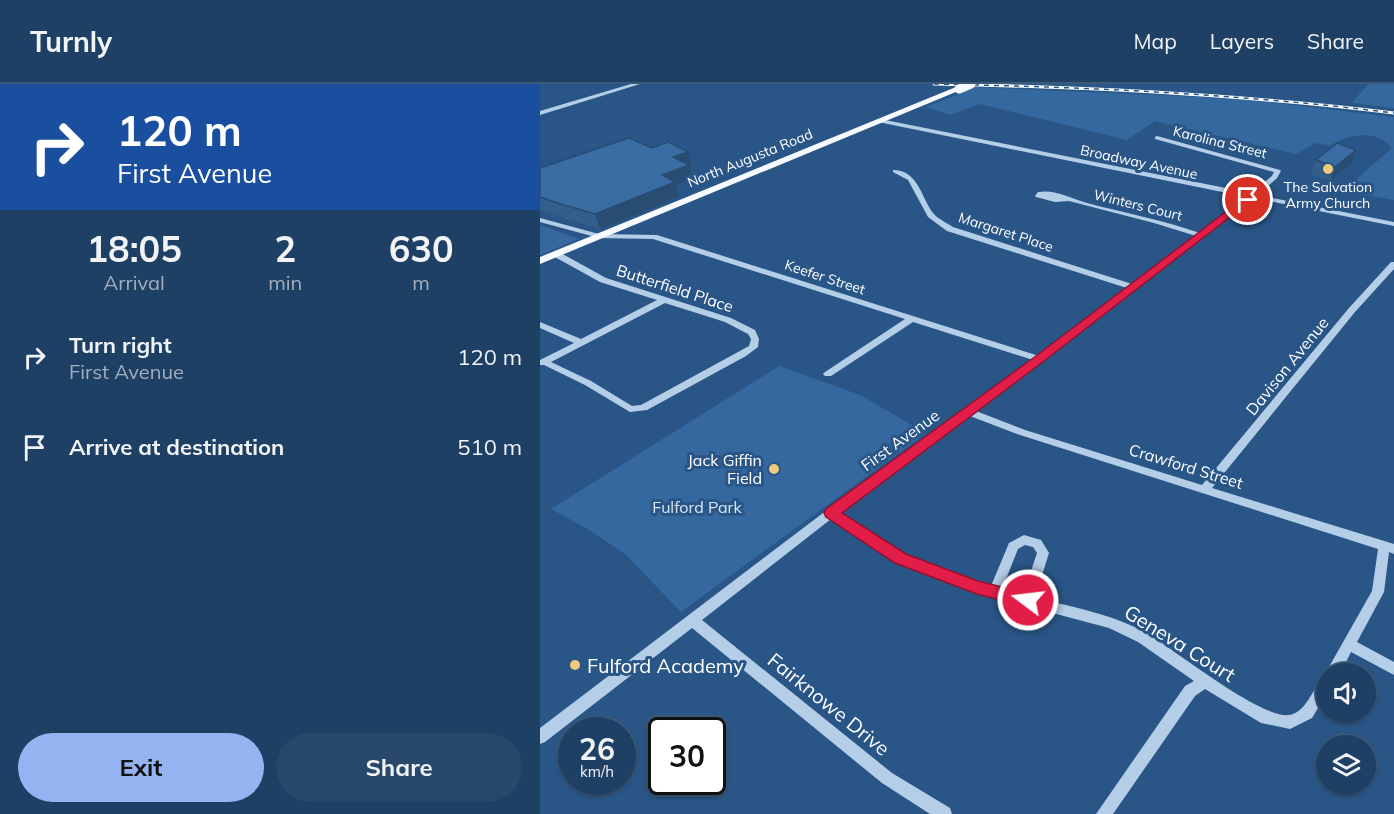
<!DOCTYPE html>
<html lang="en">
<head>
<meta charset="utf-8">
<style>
	body { margin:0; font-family:Mulish,sans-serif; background:#27476b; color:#f1f3f6; height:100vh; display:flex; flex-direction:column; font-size:22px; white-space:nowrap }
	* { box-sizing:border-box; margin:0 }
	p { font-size:20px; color:#a1afbf }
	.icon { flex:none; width:33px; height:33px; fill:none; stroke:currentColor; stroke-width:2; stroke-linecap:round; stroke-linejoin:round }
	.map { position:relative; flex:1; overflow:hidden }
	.details { display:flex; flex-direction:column; background:#1f4065; width:540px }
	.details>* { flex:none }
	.top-card { background:#1a4fa0; color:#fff; overflow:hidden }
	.tools { position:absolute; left:776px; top:579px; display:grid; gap:12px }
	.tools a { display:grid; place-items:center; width:60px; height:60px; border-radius:50%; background:#1f4065; box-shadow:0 2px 4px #0004,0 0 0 2px #3c5979; font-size:30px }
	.speed { position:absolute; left:18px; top:633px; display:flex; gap:12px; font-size:30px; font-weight:700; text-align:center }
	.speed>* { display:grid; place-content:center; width:78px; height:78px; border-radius:50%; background:#1f4065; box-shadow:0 2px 4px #0004,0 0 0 2px #3c5979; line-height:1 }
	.speed small { font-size:15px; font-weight:400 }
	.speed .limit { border:3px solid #111; border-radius:9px; background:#fff; color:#111 }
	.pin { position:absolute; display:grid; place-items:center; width:51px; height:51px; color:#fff; margin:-26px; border:3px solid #fff; border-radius:50%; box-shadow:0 2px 6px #0007 }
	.me { position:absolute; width:66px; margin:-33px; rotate:285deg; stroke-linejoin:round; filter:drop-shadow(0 0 4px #0008) }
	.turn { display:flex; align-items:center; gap:21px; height:126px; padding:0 18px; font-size:27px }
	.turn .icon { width:78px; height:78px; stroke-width:2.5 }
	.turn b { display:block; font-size:42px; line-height:51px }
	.eta { display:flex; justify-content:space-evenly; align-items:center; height:102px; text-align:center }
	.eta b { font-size:36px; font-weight:700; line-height:42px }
	.action { display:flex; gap:12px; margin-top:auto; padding:12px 18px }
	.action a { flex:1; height:69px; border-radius:36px; background:#95b2f1; color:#111; font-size:24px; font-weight:700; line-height:69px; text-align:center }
	.action a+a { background:#27476b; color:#f1f3f6 }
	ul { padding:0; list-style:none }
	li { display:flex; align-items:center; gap:18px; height:90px; padding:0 18px }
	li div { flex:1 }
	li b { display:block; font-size:22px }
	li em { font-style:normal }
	header { display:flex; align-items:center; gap:36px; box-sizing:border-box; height:84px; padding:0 30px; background:#1f4065; border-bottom:2px solid #3c5979 }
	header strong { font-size:28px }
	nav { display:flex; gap:33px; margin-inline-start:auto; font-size:21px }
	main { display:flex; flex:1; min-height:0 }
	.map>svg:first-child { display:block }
</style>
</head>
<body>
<header>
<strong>Turnly</strong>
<nav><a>Map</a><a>Layers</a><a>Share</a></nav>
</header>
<main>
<section class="details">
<div class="top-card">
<div class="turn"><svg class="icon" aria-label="right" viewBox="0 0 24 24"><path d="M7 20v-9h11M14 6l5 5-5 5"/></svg><div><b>120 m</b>First Avenue</div></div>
</div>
<div class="eta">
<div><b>18:05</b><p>Arrival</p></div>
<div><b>2</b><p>min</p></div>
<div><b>630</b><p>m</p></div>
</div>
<ul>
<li><svg class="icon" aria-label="right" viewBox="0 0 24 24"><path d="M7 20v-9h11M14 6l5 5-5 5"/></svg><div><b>Turn right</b><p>First Avenue</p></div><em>120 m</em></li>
<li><svg class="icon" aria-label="arrive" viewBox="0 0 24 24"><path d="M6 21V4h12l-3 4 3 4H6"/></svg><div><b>Arrive at destination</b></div><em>510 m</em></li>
</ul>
<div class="action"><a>Exit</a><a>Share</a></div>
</section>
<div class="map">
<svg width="854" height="730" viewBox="0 0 854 730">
	<rect width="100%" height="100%" fill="#295687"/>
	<g fill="#34689e">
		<polygon points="828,0 854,0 854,24 812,19"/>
		<path d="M436,3L703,15L854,33V116L803,107L852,64C836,45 808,50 790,62L776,59L756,70L615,37L587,56L440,20L410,31L386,23Z"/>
		<polygon points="0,141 39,155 0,171"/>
		<polygon points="239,282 320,311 386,349 141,528 85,470 46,444 11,425"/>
	</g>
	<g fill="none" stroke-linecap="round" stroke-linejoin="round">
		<g fill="#b5cee8" fill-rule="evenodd">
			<polygon points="91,0 100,0 0,31 0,27"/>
			<path d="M340,35L711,109L732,92L734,88L615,55V53L617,52L740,86L741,87L737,94L718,111L854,138V142L714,114L436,327L485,346L662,401L809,224L851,178H854V185L815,228L672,404L854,460V470L849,468L844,508L817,558L854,578V591L811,568L800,590H786V592L785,590L832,507L838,465L477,350L430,332L299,429L364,472L451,502L469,459L484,451L501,456L509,469L495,514C533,523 573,530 608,550C635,566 721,635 749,631C765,629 773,606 781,595L786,593V611L772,634L750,645L721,639L665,605L655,612L573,730H556L645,602L654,597L598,558L569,544L437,509L356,478L291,435L162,536L352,689L410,724L412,730H390L342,699L152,544L5,658L0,660V644L287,426L493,276L373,238L291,292H285L283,290L285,288L365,235L113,155L59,154L0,138V134L59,150L117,151L499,272L587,204L407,147L388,133L368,96L353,88V86C378,86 381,113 393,129C398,135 407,139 413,143L592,200L656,152L614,139L529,117L515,118L496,113L495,112L498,108C515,105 530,114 547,119C585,129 623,136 660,149L707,113L338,38V36ZM485,461L493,463L497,469L483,511L462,505L478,465Z"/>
			<path d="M13,168H19L66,194L191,234L215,246L219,255L218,263L206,272L107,326L90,328L45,301L4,281H0V276L34,259L0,244V238L41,255L117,216L60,198L13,172ZM125,219L185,238L208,250L211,255L209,262L101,321L92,322L51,297L11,278Z"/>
		</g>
		<polygon fill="#f7fafe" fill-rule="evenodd" points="416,3 423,5 0,180 0,173"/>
		<defs>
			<path id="rail" d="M394,0C548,3 701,10 854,29"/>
		</defs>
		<use href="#rail" stroke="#fff" stroke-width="3"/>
		<use href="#rail" stroke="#295687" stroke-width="1.5" stroke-dasharray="5" stroke-linecap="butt"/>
		<polyline stroke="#f7fafe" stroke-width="9" points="419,5 431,0"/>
	</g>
	<g fill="#325e8c">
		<polygon points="148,68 152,82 150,83 153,95 136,101 139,113 60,145 26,135 0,126 0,84"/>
		<polygon points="776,76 811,80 790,97 771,91"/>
	</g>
	<g fill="#294c72">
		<polygon points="816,66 811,80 790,97 795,83"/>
		<polygon points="148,68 152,82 150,83 153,95 136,101 139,113 60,145 55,130 122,91 133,73"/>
	</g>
	<g fill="#3a6da3" stroke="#294c72" stroke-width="1.5">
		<polygon points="89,54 112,64 128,58 148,68 133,73 149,81 122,91 135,98 55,130 21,120 0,113 0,84"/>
		<polygon points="797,59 816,66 795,83 776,76"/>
	</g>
	<polygon fill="#e11d48" stroke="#92132f" stroke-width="1.5" points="704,114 712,116 504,277 302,429 366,470 438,497 494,511 496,516 494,521 488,523 437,510 355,479 286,433 284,429 286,425 496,272"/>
	<g fill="#efc97c" stroke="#295687" stroke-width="2">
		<circle cx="788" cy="85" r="6"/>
		<circle cx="234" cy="385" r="6"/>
		<circle cx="35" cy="581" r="6"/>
	</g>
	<g text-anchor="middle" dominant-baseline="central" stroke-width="6" stroke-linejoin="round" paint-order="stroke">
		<g font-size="14" fill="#fff" stroke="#295687">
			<text transform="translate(680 58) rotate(14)">Karolina Street</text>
			<text transform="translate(210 74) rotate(-22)">North Augusta Road</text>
			<text transform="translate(599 78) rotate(12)">Broadway Avenue</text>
			<text transform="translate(598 121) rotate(14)">Winters Court</text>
			<text transform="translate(466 148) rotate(18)">Margaret Place</text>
			<text transform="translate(285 193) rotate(18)">Keefer Street</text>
		</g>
		<g font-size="14" fill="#fff" stroke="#295687">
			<text x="788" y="103">The Salvation<tspan x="788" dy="16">Army Church</tspan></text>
		</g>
		<g font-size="16" fill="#fff" stroke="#295687">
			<text transform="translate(135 204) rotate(18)">Butterfield Place</text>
			<text transform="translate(747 282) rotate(-51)">Davison Avenue</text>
			<text transform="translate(360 356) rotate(-36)">First Avenue</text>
			<text transform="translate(646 382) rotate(17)">Crawford Street</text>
		</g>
		<g font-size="16" fill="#fff" stroke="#295687" text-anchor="end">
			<text x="222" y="376">Jack Giffin<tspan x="222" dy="18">Field</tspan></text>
		</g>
		<g font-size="16" fill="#d8e7f6" stroke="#295687">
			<text x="157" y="423">Fulford Park</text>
		</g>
		<g font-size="20" fill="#fff" stroke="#295687">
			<text transform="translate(640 559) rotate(32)">Geneva Court</text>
			<text transform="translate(289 620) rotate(39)">Fairknowe Drive</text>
		</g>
		<g font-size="20" fill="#fff" stroke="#295687" text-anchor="start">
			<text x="47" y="581">Fulford Academy</text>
		</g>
	</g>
</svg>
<div class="tools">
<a><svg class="icon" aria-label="sound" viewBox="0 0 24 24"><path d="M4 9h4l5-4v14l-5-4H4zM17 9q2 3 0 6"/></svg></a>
<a><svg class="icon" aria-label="layers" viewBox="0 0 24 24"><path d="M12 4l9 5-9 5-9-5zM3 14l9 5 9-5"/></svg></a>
</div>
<div class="speed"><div>26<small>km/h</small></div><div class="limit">30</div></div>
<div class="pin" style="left:708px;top:116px;background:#d93025"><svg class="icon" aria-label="arrive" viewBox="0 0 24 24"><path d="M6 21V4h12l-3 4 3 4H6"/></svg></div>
<svg class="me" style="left:488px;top:516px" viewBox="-20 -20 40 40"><circle r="17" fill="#e11d48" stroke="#fff" stroke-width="3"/><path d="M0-11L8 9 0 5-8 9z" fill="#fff"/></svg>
</div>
</main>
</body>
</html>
